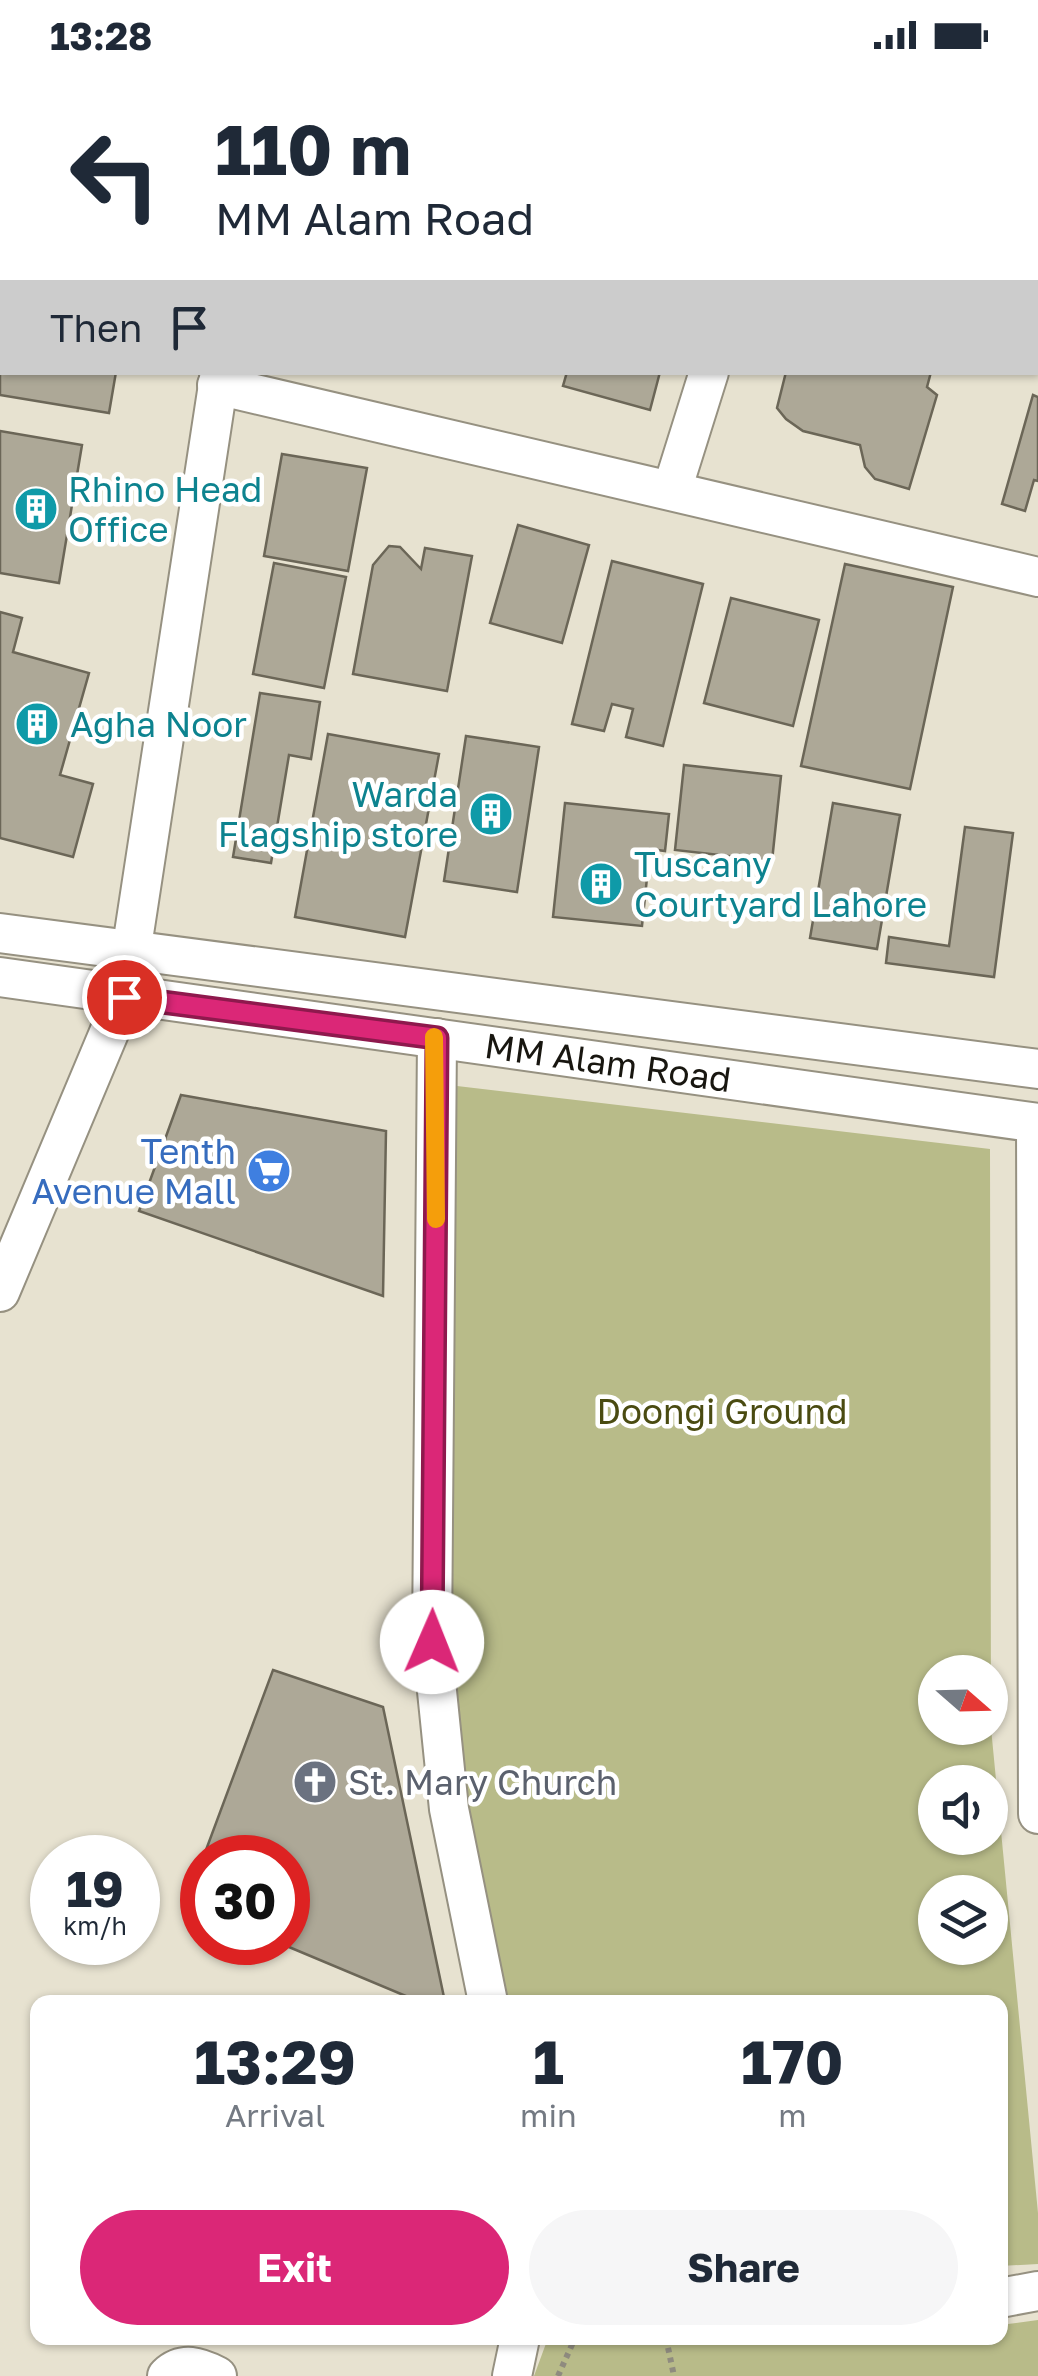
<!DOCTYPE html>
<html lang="en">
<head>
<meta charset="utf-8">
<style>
	body { margin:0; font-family:"Golos Text",sans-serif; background:#f6f6f7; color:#1f2937; height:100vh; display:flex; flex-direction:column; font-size:38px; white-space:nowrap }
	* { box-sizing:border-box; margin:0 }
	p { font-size:32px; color:#747a83 }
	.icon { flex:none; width:55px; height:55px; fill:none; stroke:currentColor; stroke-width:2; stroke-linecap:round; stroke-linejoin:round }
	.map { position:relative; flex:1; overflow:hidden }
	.details { position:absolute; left:30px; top:1925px; width:978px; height:350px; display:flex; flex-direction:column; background:#fff; border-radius:20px; box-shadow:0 2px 8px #0004 }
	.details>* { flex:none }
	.guide { position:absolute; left:0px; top:0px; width:1040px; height:305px; box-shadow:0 2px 8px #0004; background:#fff; color:#1f2937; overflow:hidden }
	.needle { width:65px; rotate:110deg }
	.fabs { position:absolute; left:918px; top:1585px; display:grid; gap:20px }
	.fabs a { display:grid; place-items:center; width:90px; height:90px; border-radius:50%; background:#fff; box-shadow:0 2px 8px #0004; font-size:50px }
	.speed { position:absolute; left:30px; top:1765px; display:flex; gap:20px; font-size:50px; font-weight:700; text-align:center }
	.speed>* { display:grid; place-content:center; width:130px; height:130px; border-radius:50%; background:#fff; box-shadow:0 2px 8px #0004; line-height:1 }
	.speed small { font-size:25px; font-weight:400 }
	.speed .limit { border:15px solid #d22; background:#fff; color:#111 }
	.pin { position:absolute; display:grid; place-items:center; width:85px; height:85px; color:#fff; margin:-42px; border:5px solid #fff; border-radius:50%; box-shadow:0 2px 10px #0007 }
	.me { position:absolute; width:110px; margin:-55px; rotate:1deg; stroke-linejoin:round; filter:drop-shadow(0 0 8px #0008) }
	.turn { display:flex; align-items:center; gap:35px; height:210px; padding:0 50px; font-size:45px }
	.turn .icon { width:130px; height:130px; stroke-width:2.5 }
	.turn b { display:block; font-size:70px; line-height:85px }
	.then { display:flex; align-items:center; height:95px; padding:0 50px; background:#0003; gap:20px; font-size:38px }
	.eta { display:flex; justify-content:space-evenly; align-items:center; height:170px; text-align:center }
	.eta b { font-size:60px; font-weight:700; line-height:70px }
	.action { display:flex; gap:20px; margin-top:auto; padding:20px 50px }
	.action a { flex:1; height:115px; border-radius:60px; background:#db2777; color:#fff; font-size:40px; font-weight:700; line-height:115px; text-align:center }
	.action a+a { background:#f6f6f7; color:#1f2937 }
	.status { display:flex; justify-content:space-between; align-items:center; height:70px; padding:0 50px; background:#fff; direction:ltr }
	.status svg { height:28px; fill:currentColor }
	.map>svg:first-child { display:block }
</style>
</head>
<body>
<div class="status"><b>13:28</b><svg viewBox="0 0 49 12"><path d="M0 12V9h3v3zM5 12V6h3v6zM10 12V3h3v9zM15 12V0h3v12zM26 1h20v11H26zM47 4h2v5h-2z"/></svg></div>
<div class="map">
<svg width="1038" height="2306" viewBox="0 0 1038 2306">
	<rect width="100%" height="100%" fill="#e7e2d0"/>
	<g fill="#b8bb89" fill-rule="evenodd">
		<path d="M457,1016L990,1079L991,1658L1038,2143V2194L1000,2196V1932H491L449,1648ZM935,1602H990V1658H935ZM935,1712H990V1768H935ZM935,1822H990V1878H935Z"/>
		<polygon points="1038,2250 1038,2306 534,2306 548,2268 1000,2268 1000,2255"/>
	</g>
	<g fill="#ada897" stroke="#6b6657" stroke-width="2.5">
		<polygon points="24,0 137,0 136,2"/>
		<polygon points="421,0 540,0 420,2"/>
		<polygon points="641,0 710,0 715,2 640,2"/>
		<polygon points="0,195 2,302 116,302 109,343 0,325"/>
		<polygon points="567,302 660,302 650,340 563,316"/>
		<polygon points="786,302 931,302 927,317 937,325 909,419 875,409 865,397 860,375 803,361 786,349 777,338"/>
		<polygon points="1033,325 1038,327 1038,411 1034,410 1025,441 1002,434"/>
		<polygon points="0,361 82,375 59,513 0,503"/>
		<polygon points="282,384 367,398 348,501 264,486"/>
		<polygon points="518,455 589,475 562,573 490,553"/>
		<polygon points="389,476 400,477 421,499 425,478 472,486 447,621 353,604 373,495"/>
		<polygon points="612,491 703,514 663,676 626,667 633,639 612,634 604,661 572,654"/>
		<polygon points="274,493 346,507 324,618 253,604"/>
		<polygon points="845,494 953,517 910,719 801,696"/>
		<polygon points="731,528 819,550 793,656 704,633"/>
		<polygon points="0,542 22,548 13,582 89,603 60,705 93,714 73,787 0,768"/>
		<polygon points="260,623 320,632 311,689 289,685 271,793 233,787"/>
		<polygon points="328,664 439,684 405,867 295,847"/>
		<polygon points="466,666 539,677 517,822 444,811"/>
		<polygon points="684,695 781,706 772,791 675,780"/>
		<polygon points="565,733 669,744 665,781 650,779 642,856 553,847"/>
		<polygon points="833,733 900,745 877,879 810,868"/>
		<polygon points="965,757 1013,763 994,907 886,893 889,867 949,876"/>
		<polygon points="181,1025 386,1061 383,1226 139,1141"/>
		<polygon points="273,1600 383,1637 445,1932 420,1932 277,1872 288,1872 288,1788 203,1788"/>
		<polygon points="202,1790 202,1841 186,1834"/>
	</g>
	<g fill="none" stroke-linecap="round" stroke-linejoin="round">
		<defs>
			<g id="minor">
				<polyline points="284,2 285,0"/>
				<polyline points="817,2 818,0"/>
				<polyline points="217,315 1038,507"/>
				<polyline points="672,420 709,302"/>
				<polyline points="0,863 1038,999"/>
				<polyline points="131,883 220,302"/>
				<polyline points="0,907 1038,1053"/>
				<polyline points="437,968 432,1572 449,1739 488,1932"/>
				<polyline points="1036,1053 1038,1744"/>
				<polyline points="0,1222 124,927"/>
				<polyline points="1000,2228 1038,2221"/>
				<path d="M167,2306C183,2291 199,2297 217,2306"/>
				<polyline points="512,2306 520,2268"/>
			</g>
		</defs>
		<use href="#minor" stroke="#969181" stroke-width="42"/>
		<g stroke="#8f8b7f" stroke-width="6" stroke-dasharray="5 5" stroke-linecap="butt">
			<polyline points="666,2268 674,2306"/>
			<polyline points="558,2306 575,2268"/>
		</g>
		<use href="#minor" stroke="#fff" stroke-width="38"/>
	</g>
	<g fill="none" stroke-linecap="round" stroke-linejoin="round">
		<defs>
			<polyline id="route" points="124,927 437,968 432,1572"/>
		</defs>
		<use href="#route" stroke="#8e194d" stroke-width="25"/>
		<use href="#route" stroke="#db2777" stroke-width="18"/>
		<polyline stroke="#f59e0b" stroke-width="18" points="434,967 436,1149"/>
	</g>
	<defs>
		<symbol id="building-disc" viewBox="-11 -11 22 22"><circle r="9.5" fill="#0f9aa8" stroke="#fff"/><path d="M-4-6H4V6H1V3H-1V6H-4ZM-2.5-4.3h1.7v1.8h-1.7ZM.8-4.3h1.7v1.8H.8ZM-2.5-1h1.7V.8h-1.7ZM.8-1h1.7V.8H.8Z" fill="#fff"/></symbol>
		<symbol id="supermarket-disc" viewBox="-11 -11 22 22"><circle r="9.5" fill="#3f7fe0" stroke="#fff"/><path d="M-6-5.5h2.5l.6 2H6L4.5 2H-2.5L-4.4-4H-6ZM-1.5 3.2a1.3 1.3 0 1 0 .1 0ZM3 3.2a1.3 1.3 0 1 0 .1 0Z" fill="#fff"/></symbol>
		<symbol id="church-disc" viewBox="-11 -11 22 22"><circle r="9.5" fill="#6b7280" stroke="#fff"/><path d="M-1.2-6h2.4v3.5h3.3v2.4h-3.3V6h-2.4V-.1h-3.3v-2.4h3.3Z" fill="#fff"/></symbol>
	</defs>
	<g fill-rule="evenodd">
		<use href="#building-disc" x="11" y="414" width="50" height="50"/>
		<use href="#building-disc" x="12" y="629" width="50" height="50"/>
		<use href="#building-disc" x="466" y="719" width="50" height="50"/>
		<use href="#building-disc" x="576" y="789" width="50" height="50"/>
		<use href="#supermarket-disc" x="244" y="1076" width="50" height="50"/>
		<use href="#church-disc" x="290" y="1687" width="50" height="50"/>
	</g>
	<g text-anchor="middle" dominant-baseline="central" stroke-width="9" stroke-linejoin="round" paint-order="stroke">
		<g font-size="35" fill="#0d838f" stroke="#fff" text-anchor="start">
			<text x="68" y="419">Rhino Head<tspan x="68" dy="40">Office</tspan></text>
			<text x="70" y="654">Agha Noor</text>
			<text x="458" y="724" text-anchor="end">Warda<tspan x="458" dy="40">Flagship store</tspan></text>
			<text x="634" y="794">Tuscany<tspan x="634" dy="40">Courtyard Lahore</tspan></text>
		</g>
		<g font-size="35" fill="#181610" stroke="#fff">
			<text transform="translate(608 992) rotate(8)">MM Alam Road</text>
		</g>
		<g font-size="35" fill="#366cbe" stroke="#fff" text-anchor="end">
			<text x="236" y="1081">Tenth<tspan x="236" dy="40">Avenue Mall</tspan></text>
		</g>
		<g font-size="35" fill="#4a4b11" stroke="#fff">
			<text x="722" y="1341">Doongi Ground</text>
		</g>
		<g font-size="35" fill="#5b616d" stroke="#fff" text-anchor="start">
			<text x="348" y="1712">St. Mary Church</text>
		</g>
	</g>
</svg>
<div class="fabs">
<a><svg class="needle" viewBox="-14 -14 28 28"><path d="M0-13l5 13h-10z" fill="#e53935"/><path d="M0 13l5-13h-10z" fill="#747a83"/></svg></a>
<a><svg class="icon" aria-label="sound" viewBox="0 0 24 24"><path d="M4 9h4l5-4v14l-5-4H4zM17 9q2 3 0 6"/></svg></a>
<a><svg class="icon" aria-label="layers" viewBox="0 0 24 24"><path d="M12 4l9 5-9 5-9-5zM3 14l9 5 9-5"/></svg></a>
</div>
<div class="speed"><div>19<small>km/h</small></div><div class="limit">30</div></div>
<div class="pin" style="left:124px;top:927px;background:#d93025"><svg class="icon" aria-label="arrive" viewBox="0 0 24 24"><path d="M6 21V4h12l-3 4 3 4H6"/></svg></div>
<svg class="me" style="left:432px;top:1572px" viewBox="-20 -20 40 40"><circle r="19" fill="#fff"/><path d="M0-13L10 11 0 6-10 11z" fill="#db2777"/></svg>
<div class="guide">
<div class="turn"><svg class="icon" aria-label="left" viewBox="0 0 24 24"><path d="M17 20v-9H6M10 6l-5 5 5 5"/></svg><div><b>110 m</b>MM Alam Road</div></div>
<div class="then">Then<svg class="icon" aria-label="arrive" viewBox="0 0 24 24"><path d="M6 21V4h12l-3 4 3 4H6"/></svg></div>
</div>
<section class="details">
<div class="eta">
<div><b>13:29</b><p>Arrival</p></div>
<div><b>1</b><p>min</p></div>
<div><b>170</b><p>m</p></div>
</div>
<div class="action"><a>Exit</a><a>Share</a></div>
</section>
</div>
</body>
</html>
